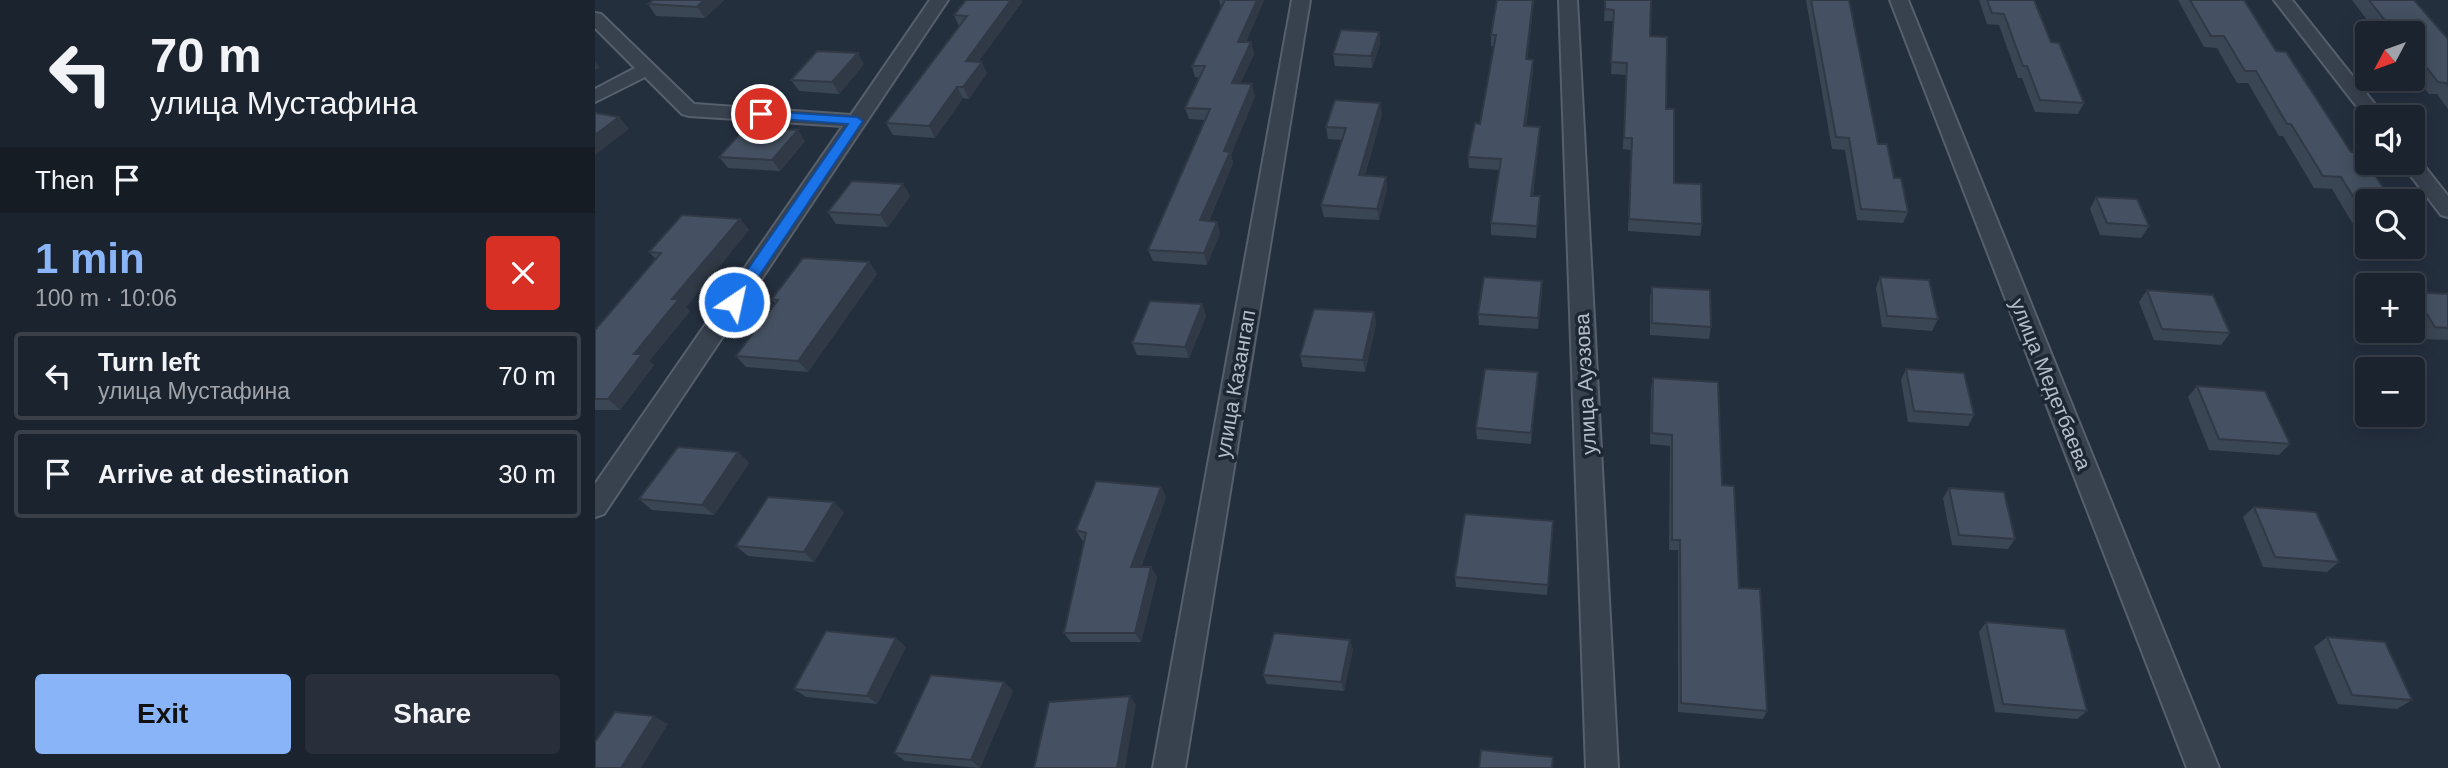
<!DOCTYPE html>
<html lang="en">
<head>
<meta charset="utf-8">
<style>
	body { margin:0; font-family:Helvetica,sans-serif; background:#282f3a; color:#f1f3f6; height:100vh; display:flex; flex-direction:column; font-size:26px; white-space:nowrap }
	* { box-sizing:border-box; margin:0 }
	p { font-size:23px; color:#a0a4aa }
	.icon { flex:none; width:38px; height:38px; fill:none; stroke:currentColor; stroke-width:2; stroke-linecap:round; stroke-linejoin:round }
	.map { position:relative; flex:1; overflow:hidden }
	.sheet { display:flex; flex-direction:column; background:#1b232e; width:595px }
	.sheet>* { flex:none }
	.guide { background:#1b232e; color:#f1f3f6; overflow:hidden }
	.needle { width:46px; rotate:229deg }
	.controls { position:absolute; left:1760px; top:21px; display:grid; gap:14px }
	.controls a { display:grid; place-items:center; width:70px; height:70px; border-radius:7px; background:#1b232e; box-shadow:0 4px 18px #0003,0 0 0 2px #39404a; font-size:35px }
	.pin { position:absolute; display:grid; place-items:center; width:60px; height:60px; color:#fff; margin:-30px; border:4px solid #fff; border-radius:50%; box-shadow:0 2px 7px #0007 }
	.me { position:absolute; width:77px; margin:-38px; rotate:34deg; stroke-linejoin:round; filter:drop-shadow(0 0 5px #0008) }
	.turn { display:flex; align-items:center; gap:24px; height:147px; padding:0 35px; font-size:32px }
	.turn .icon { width:91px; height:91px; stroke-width:2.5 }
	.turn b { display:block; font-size:49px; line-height:60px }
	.then { display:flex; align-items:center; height:66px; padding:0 35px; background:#0003; gap:14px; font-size:26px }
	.round { display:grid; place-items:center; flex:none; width:74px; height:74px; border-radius:7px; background:#282f3a }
	.overview { display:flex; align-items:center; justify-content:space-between; height:119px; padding:0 35px }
	h1 { font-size:42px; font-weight:800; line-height:52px; color:#8ab4f8 }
	.action { display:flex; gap:14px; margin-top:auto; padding:14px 35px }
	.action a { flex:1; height:80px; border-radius:7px; background:#8ab4f8; color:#111; font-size:28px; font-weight:800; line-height:80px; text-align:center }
	.action a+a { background:#282f3a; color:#f1f3f6 }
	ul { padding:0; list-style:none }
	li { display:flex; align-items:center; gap:21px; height:88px; margin:0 14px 10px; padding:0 21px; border:4px solid #39404a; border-radius:7px }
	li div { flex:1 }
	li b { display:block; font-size:26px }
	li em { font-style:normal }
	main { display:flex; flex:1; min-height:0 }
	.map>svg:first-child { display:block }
</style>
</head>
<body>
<main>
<section class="sheet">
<div class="guide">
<div class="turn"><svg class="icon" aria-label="left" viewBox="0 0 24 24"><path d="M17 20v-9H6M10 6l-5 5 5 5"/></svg><div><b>70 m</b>улица Мустафина</div></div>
<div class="then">Then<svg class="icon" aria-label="arrive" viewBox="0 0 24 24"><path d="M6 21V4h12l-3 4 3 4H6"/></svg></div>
</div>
<div class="overview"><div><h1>1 min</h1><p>100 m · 10:06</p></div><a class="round" style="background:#d93025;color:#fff"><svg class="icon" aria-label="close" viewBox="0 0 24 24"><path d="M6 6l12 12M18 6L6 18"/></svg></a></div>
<ul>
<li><svg class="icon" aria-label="left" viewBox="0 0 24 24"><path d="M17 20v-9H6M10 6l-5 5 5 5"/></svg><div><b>Turn left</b><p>улица Мустафина</p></div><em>70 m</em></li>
<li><svg class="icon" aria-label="arrive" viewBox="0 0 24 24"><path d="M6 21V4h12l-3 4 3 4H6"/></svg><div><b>Arrive at destination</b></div><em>30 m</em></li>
</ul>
<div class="action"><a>Exit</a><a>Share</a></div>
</section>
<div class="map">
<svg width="1853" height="768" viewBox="0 0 1853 768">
	<rect width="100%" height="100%" fill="#242f3e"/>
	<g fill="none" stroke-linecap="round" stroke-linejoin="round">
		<defs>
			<g id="minor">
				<polygon points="335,0 353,0 9,514 0,517 0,484 248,126 94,116 87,114 50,77 0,102 0,89 40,68 0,28 0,13 6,14 99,104 256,115"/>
				<polygon points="697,0 715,0 590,768 558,768"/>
				<polygon points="964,0 982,0 1023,768 991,768"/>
				<polygon points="1295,0 1313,0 1624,768 1592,768"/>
				<polygon points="1679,0 1697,0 1790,117 1773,117 1773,121"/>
				<polygon points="1818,157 1823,158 1853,196 1853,217 1846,215 1806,163 1818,163"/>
			</g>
		</defs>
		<use href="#minor" stroke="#565f6c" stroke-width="4"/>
		<use href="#minor" fill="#38414e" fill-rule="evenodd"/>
	</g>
	<g fill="#3b4654">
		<polygon points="129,0 110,18 61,16 53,4"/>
		<polygon points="371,0 426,0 427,2 384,61 392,73 374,99 368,98 340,138 298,135 291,123 364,26 359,15"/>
		<polygon points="624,0 669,0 651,42 656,42 659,54 645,84 660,96 636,155 638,163 614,221 625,233 612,265 558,261 553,250 610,120 594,119 590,108 605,78 600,77 597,66 626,7"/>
		<polygon points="902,0 939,0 932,59 938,71 931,126 945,127 944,139 938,196 945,196 941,238 896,235 896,223 904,170 874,168 873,157 885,124 899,46 896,46 896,35"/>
		<polygon points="1010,0 1055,36 1071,109 1079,183 1107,224 1105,236 1033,231 1036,150 1028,149 1031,75 1016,74 1018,21 1009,21"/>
		<polygon points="1211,0 1254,0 1283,144 1299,178 1313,212 1308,223 1262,220 1250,150 1237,149"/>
		<polygon points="1384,0 1439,0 1456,42 1489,103 1483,114 1440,112 1427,78 1423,78 1404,25 1392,24"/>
		<polygon points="1583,0 1649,0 1773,201 1773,244 1770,244 1737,189 1719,188 1688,136 1684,136 1653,83 1642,83 1622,48 1609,47"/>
		<polygon points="1757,0 1819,0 1853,39 1853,109 1842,94 1834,94 1818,73 1818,33 1782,33"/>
		<polygon points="784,32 785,44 777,68 740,66 738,54"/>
		<polygon points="269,64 244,94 204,91 196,80"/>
		<polygon points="787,114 770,175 791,177 792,188 784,220 729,217 726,205 747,140 733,139 731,127"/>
		<polygon points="210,141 185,171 133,168 124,157"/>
		<polygon points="308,184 315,196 293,227 241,224 233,212"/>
		<polygon points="1501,197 1554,226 1546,238 1505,235 1495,209"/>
		<polygon points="145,219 154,230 91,307 95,311 54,361 59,365 25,410 0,410 0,330 61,259 54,252"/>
		<polygon points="274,262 282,274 213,372 151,367 141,356 180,303 177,299"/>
		<polygon points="1285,277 1343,319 1337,331 1287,327 1281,288"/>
		<polygon points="1057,287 1116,327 1114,339 1055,335 1055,298"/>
		<polygon points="1552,290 1635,333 1626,345 1559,340 1544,302"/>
		<polygon points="947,292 943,329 884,325 883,314"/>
		<polygon points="1818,292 1853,294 1853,340 1829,339 1818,322"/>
		<polygon points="607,304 611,316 594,358 542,355 537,343"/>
		<polygon points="779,312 781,324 770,372 708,367 705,356"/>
		<polygon points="1311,369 1379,415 1373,426 1313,422 1306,380"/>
		<polygon points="943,372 936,444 882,439 881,428"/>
		<polygon points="1058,378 1127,485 1144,588 1172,711 1168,719 1083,712 1083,550 1074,550 1075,446 1055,444 1056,389"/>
		<polygon points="1602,386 1695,444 1684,455 1614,450 1593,397"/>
		<polygon points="143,452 154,463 119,515 57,510 44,499"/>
		<polygon points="566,487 571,497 546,567 562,577 546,642 476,642 469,633 489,541 487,540 481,530"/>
		<polygon points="1354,488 1420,539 1413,549 1357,545 1348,498"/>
		<polygon points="1659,507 1744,562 1732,572 1668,567 1648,517"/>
		<polygon points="249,512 219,562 153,556 141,546"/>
		<polygon points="958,521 952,595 861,587 860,577"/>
		<polygon points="1391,622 1492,711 1482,719 1400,712 1384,632"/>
		<polygon points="1732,637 1817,700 1802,709 1743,704 1719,647"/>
		<polygon points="311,647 282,704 211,697 199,689"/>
		<polygon points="758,649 749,691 672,684 668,675"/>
		<polygon points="418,691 385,768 310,761 299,753"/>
	</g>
	<g fill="#303945">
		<polygon points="109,0 129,0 110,18 102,7"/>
		<polygon points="416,0 426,0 427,2 376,72 371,61"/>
		<polygon points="662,0 669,0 646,53 643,42"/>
		<polygon points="938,0 939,0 931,71 931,59"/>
		<polygon points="784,32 785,44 777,68 776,56"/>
		<polygon points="656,42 659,54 640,95 637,83"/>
		<polygon points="263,53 269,64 244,94 237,82"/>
		<polygon points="938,60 938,71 929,138 929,126"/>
		<polygon points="0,61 5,68 0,70"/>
		<polygon points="387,62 392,73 374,99 368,87"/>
		<polygon points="657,84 660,96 636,155 638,163 609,232 605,220 629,151"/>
		<polygon points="362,87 368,98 340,138 334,126"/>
		<polygon points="785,103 787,114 766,187 764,175"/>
		<polygon points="24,117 34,129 0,155 0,135"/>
		<polygon points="945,127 944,139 936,207 936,196"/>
		<polygon points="203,130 210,141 185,171 177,160"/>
		<polygon points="791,177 792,188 784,220 782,209"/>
		<polygon points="308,184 315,196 293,227 285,215"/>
		<polygon points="945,196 945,208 941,238 942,226"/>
		<polygon points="145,219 154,230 91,307 95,311 54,361 59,365 25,410 13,399 39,354 77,299"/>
		<polygon points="622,222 625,233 612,265 609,253"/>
		<polygon points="274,262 282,274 213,372 203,361"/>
		<polygon points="947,281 947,292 943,329 943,318"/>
		<polygon points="607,304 611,316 594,358 590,347"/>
		<polygon points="779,312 781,324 770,372 768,360"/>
		<polygon points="943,372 942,384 936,444 936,433"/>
		<polygon points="143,452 154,463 119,515 107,505"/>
		<polygon points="566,487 571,497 542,577 536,567"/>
		<polygon points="239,502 249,512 219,562 209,552"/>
		<polygon points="556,567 562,577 546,642 540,633"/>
		<polygon points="301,638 311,647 282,704 272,696"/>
		<polygon points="755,640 758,649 749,691 746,682"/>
		<polygon points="409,682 418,691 385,768 376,760"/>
		<polygon points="535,696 541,705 530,768 522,768"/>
		<polygon points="59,716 73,724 46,768 26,768"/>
	</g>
	<g fill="#455162" stroke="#303945" stroke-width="2">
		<polygon points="58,0 109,0 102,7 53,4"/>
		<polygon points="371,0 416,0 371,61 387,62 368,87 362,87 334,126 291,123 372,16 359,15"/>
		<polygon points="630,0 662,0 643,42 656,42 637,83 657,84 629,151 635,152 605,220 622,222 609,253 553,250 615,109 590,108 610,66 597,66"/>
		<polygon points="902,0 938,0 931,59 938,60 929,126 945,127 936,196 945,196 942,226 896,223 906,159 873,157 880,123 885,124 901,35 896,35"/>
		<polygon points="1010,0 1056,0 1055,36 1072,37 1071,109 1079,109 1079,183 1106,184 1107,224 1034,219 1037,138 1029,138 1032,63 1016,62 1019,10 1010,9"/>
		<polygon points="1216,0 1254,0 1283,144 1292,144 1299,178 1306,178 1313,212 1266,209 1254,138 1241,137"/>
		<polygon points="1392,0 1439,0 1456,42 1464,43 1489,103 1445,100 1432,66 1428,66 1409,14 1397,13"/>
		<polygon points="1595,0 1649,0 1681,51 1691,52 1756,152 1765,152 1797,201 1773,201 1773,221 1746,177 1728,176 1696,124 1692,124 1661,71 1650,71 1629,36 1616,36"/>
		<polygon points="1774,0 1819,0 1853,39 1853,85 1851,83 1843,82 1818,50 1818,33 1800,33"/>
		<polygon points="746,30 784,32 776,56 738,54"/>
		<polygon points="222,51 263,53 237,82 196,80"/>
		<polygon points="740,100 785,103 764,175 791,177 782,209 726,205 751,128 731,127"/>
		<polygon points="0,113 24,117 0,135"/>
		<polygon points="151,127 203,130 177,160 124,157"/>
		<polygon points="257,181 308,184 285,215 233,212"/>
		<polygon points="1501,197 1542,199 1554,226 1512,223"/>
		<polygon points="87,215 145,219 77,299 84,299 39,354 47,354 13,399 0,399 0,330 66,253 54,252"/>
		<polygon points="208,258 274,262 203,361 141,356 183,300 177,299"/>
		<polygon points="889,277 947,281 943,318 883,314"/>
		<polygon points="1285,277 1334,280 1343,319 1292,316"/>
		<polygon points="1057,287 1115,290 1116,327 1057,323"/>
		<polygon points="1552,290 1618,295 1635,333 1567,329"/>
		<polygon points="1818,292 1853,294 1853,328 1840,327"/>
		<polygon points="555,301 607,304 590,347 537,343"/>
		<polygon points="719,309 779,312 768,360 705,356"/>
		<polygon points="890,369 943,372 936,433 881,428"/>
		<polygon points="1311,369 1369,373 1379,415 1319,411"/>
		<polygon points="1058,378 1123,382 1127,485 1139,486 1144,588 1165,589 1172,711 1086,703 1085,540 1077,540 1077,435 1057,433"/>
		<polygon points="1602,386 1670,391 1695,444 1624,439"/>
		<polygon points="83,447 143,452 107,505 44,499"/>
		<polygon points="501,481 566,487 536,567 556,567 540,633 469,633 491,533 481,530"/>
		<polygon points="1354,488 1409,492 1420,539 1364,535"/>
		<polygon points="173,497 239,502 209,552 141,546"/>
		<polygon points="1659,507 1721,512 1744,562 1680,557"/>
		<polygon points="870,514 958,521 953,585 860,577"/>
		<polygon points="1391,622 1470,629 1492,711 1408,704"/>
		<polygon points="231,631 301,638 272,696 199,689"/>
		<polygon points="679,633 755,640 746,682 668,675"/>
		<polygon points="1732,637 1790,642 1817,700 1757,695"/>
		<polygon points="336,675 409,682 376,760 299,753"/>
		<polygon points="535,696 522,768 439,768 454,702"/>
		<polygon points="20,712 59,716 26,768 0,768 0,742"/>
		<polygon points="886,750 958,757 957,768 884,768"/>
	</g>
	<polygon fill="#1a73e8" stroke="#114b97" stroke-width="2" points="166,111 262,117 268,121 144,306 133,306 133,298 253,124 161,117 161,112"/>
	<g text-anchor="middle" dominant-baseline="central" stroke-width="7" stroke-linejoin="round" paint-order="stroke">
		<g font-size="21" fill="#b4bcc9" stroke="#1d2633">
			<text transform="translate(640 384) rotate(-80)">улица Казангап</text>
			<text transform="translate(990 384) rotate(-93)">улица Ауэзова</text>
			<text transform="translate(1456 384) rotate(68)">улица Медетбаева</text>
		</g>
	</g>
</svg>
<div class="controls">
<a><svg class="needle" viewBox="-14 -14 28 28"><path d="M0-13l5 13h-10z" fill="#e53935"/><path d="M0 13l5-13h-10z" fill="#a0a4aa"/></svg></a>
<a><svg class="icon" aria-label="sound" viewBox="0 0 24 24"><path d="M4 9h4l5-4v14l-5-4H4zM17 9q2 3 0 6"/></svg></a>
<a><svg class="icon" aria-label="search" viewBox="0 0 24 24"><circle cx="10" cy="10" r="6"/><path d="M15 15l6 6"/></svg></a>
<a>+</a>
<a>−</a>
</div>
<div class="pin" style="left:166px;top:114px;background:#d93025"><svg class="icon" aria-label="arrive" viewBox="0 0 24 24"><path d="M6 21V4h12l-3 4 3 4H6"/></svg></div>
<svg class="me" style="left:139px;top:302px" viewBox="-20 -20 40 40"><circle r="17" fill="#1a73e8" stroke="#fff" stroke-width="3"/><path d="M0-11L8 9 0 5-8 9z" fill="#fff"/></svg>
</div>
</main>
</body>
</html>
